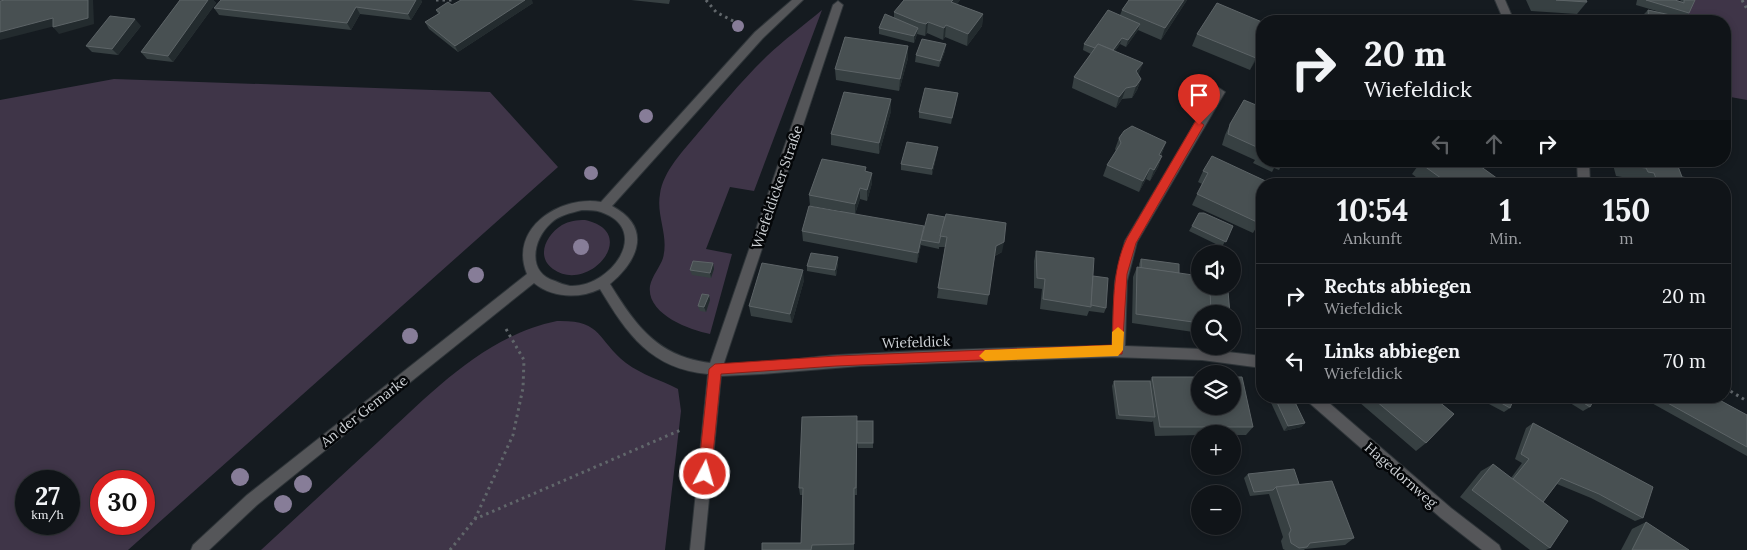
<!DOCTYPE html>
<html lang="de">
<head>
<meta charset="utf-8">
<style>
	body { margin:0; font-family:Lora,serif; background:#1e2125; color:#f1f3f6; height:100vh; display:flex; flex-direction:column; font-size:19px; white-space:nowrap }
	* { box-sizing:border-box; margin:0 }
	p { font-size:16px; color:#9c9ea2 }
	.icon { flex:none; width:28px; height:28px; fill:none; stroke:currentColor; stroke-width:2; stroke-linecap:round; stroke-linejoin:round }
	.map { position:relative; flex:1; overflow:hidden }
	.side { position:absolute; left:1256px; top:178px; width:475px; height:225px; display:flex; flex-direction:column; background:#101418; border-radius:20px; box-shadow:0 2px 8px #0003,0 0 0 1px #303337 }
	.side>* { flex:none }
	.banner { position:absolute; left:1256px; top:15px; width:475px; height:152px; border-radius:20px; box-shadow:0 2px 8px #0003,0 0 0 1px #303337; background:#101418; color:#f1f3f6; overflow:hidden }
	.fabs { position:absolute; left:1191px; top:245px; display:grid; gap:10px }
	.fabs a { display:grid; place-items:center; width:50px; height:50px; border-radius:50%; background:#101418; box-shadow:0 2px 8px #0003,0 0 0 1px #303337; font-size:25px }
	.speed { position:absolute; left:15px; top:470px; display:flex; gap:10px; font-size:25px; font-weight:700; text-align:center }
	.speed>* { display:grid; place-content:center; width:65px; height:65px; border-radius:50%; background:#101418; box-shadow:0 2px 8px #0003,0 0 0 1px #303337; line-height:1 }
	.speed small { font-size:12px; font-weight:400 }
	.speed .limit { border:8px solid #d22; background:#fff; color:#111 }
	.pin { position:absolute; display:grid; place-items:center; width:42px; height:42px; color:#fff; margin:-51px -21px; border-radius:50% 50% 50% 0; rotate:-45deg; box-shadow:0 0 5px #0007 }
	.pin .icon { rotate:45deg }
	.me { position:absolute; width:55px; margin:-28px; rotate:6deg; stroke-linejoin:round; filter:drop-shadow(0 0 4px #0008) }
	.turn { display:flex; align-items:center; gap:18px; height:105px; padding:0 25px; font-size:22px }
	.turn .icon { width:65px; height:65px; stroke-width:2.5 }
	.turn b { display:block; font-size:35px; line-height:42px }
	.lanes { display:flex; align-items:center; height:48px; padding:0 25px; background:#0003; justify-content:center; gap:25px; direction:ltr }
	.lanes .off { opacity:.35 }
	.eta { display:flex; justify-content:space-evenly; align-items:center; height:85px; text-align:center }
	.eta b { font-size:30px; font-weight:700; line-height:35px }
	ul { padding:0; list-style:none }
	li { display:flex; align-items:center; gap:15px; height:65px; padding:0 25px; border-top:1px solid #303337 }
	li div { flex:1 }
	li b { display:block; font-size:19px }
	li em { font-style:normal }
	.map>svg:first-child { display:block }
</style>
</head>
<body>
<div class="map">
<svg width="1747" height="550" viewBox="0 0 1747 550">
	<rect width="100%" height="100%" fill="#151b20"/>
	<g fill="#3f3548" fill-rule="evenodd">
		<polygon points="1691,0 1747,0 1747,100 1725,96 1725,21 1673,21 1672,16"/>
		<path d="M822,10L754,191L730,187L706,249L732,254L710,334C689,330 646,314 650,286C652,276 660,267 663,258C669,235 656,216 660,194C663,171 684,150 698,133C720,107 742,80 767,56C784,40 804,25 822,10Z"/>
		<path d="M114,79L490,92L558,167L128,550H0V100ZM69,481V524H26V481ZM101,481H144V524H101Z"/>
		<path d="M585,220C642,232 588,295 553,269C535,256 547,234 562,225C569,221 577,220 585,220Z"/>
		<path d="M557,321C603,320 596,339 626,363C642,375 661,380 678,389L681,411L665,550H261C300,514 339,478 378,442C430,394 484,336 557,321Z"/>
	</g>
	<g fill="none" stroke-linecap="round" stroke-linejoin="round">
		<defs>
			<polygon id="service" points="838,1 843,5 722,369 720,373 715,375 710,373 708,369 833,5"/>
			<g id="minor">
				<path d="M792,0H803L763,38L612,206C652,227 639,260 610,284C630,316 649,346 687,358C735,373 790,358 838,355C929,350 1021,347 1112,346L1115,281L1125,241L1215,89L1219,88L1225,92L1137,242L1127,281L1125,346L1202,349L1262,356V368L1202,360L1112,357L860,366L761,374L721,376L704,550H690L708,374C651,369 627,334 600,289C579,299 552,298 534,283L257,505L209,550H191L193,545L247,495L527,274C508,228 561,195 601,202L755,32ZM582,210C588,210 595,210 601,212C653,230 610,288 570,286C565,285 559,283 555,281C527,273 532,240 551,223C559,215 571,213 582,210Z"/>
				<polygon points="1495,0 1505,0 1514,21 1504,21"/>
				<polygon points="1577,161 1589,161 1590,184 1578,184"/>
				<polygon points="1304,396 1321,396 1451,508 1499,545 1501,550 1482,550 1441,518 1306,400"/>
			</g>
		</defs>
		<use href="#service" stroke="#2f3539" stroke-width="2"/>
		<use href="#minor" stroke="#2f3539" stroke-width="2"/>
		<g stroke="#61676b" stroke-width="3" stroke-dasharray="2.5 4" stroke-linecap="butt">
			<polyline points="436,0 454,0"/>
			<polyline points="706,0 716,12 737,23"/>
			<polyline points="1742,0 1747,9"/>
			<polyline points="1725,388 1747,401"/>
			<polyline points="475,519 513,435 523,388 524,360 506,329"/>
			<polyline points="450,550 475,519 683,429"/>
		</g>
		<use href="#service" fill="#555659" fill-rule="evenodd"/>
		<use href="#minor" fill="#555659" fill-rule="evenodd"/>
	</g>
	<g fill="#877d98">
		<circle cx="738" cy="26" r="6"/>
		<circle cx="646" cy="116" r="7"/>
		<circle cx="591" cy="173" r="7"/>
		<circle cx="581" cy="247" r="8"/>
		<circle cx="476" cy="275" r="8"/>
		<circle cx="410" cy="336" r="8"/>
		<circle cx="240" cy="477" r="9"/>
		<circle cx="303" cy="484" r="9"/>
		<circle cx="283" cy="504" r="9"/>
	</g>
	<g fill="#374042">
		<polygon points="180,0 213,0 216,3 173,62 147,59 141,52"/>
		<polygon points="221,0 421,0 422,2 411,20 360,14 351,30 219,15 214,8"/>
		<polygon points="631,0 670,0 669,4"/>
		<polygon points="904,0 960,0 957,4 983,14 982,26 967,46 945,37 943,40 927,33 925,36 917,34 914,43 879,34 879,28 894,18 894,12"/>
		<polygon points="1129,0 1187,0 1161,40 1138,30 1126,47 1120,44 1115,51 1138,75 1141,79 1137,90 1132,98 1122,99 1116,108 1072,88 1074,77 1091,54 1083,50 1084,44 1120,15 1122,10"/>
		<polygon points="1526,0 1586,0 1587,2 1577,14 1531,11"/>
		<polygon points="1637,0 1675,0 1680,1 1681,0 1695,0 1689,13 1683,19 1679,18 1679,21 1642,21 1642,16 1648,10 1660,12 1636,5"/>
		<polygon points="533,3 458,52 429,29 425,22 438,14 436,10 452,5"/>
		<polygon points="141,26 118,55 92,52 86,46"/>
		<polygon points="1197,34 1262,49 1250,70 1192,46"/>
		<polygon points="908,46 908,58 899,91 836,80 835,69"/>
		<polygon points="945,51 939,67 915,62 916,55"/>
		<polygon points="958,93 951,124 919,118 919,112"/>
		<polygon points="1262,104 1262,161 1284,161 1279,170 1274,168 1272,172 1253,163 1255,160 1222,145 1225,135 1230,124 1256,105"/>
		<polygon points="891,111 879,154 831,145 831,134"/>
		<polygon points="1119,138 1166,142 1161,156 1162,156 1158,167 1150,181 1146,179 1139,192 1103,176 1107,165 1116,151 1115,149"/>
		<polygon points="937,153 932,175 901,170 901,164"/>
		<polygon points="1612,161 1676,161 1682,177 1689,184 1641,184 1636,183 1634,179 1616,176"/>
		<polygon points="1420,163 1505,184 1425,184 1412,174"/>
		<polygon points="866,171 872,183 867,201 860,199 855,214 924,231 1002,252 995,256 987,305 937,298 945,247 939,247 939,249 921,245 917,263 803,241 802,231 841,211 810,206 809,195"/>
		<polygon points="1203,171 1272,184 1260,221 1253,233 1192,205 1202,184 1198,182"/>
		<polygon points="1192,226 1233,226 1222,247 1189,231"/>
		<polygon points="1036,251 1093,276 1106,308 1104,313 1089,311 1087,316 1040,309 1042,289 1034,288 1034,261"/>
		<polygon points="838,257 838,263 836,276 807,271 807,266"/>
		<polygon points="1141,259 1179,273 1200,314 1200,333 1132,323 1133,277 1137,267 1139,268 1139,264"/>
		<polygon points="713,263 714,269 711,278 692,275 690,270"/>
		<polygon points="804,280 792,323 751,316 749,306"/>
		<polygon points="709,295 710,300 706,312 700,311 698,306"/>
		<polygon points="1152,377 1253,427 1246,435 1232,435 1232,434 1200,434 1200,435 1155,436 1153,421 1152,422 1116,419 1112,386 1114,381 1150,381"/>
		<polygon points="1268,396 1292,396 1305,423 1301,427 1284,431"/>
		<polygon points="1352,396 1443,396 1438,401 1426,443 1416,451"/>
		<polygon points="1474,396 1515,396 1510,408 1504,412"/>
		<polygon points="1559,396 1596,396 1590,407 1583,411"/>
		<polygon points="1639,396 1712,396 1747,415 1747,456"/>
		<polygon points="857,421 873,421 873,448 858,448 857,438 857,495 855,495 854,550 762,550 801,543 803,495 800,495 799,488"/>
		<polygon points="1533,423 1643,518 1635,521 1591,498 1557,484 1543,502 1550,548 1546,550 1530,550 1460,497 1481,471 1493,464 1511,478 1522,463 1515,459 1526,428"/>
		<polygon points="1248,474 1299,484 1354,538 1345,545 1305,549 1304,550 1285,550 1283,549 1281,541 1283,537 1269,494 1250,496 1244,478"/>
		<polygon points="1646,522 1689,550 1621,550 1632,529"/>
	</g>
	<g fill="#232b2e">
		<polygon points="88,0 93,0 94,24 59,34 53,27"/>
		<polygon points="208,0 213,0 216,3 173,62 168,56"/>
		<polygon points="416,0 421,0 422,2 411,20 408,14"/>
		<polygon points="525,0 532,0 533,3 458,52 455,46"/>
		<polygon points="953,0 960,0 950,13 951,2"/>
		<polygon points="1184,0 1187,0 1161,40 1165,28"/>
		<polygon points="356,7 360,14 351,30 347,23"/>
		<polygon points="983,14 982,26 967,46 968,34"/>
		<polygon points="53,18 59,25 0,40 0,32"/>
		<polygon points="135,19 141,26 118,55 112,49"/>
		<polygon points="928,22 927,33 925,36 926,24"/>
		<polygon points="1140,24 1138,30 1126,47 1128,40"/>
		<polygon points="946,25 945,37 943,40 944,28"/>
		<polygon points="918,28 917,34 914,43 914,36"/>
		<polygon points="1122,38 1120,44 1108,61 1110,55"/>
		<polygon points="946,44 945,51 939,67 940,61"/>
		<polygon points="908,46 908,58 899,91 900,79"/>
		<polygon points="1262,47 1262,49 1250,70 1256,58"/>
		<polygon points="1143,63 1139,74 1133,83 1136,71"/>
		<polygon points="1141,79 1137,90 1132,98 1136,86"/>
		<polygon points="1126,88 1122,99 1116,108 1119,97"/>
		<polygon points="958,93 957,100 951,124 952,118"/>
		<polygon points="891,99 891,111 879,154 879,143"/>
		<polygon points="1166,142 1162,153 1155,166 1159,155"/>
		<polygon points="938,147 937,153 932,175 932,169"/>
		<polygon points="1162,156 1158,167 1150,181 1154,170"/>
		<polygon points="1150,168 1146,179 1139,192 1143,181"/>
		<polygon points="872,173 872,183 867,201 867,190"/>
		<polygon points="860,188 860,199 855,214 855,204"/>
		<polygon points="921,240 921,245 917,263 918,253"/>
		<polygon points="1004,242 1002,252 994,256 996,246"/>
		<polygon points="838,257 838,263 836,276 835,270"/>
		<polygon points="713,263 714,269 711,278 710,273"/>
		<polygon points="803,270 804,280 792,323 790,314"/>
		<polygon points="709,295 710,300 706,312 704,307"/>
		<polygon points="1305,423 1301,427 1284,431 1288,426"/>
	</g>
	<g fill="#485052" stroke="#5d6467">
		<polygon points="5,0 88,0 88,18 53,27 53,18 0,32 0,1"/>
		<polygon points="180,0 208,0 168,56 141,52"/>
		<polygon points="221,0 416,0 408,14 356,7 347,23 214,8"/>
		<polygon points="461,0 525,0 455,46 425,22 440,13 436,10 448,2 452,5"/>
		<polygon points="904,0 953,0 951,2 983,14 968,34 946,25 944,28 928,22 926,24 918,22 894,12"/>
		<polygon points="1129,0 1184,0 1165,28 1122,10"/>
		<polygon points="1556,0 1586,0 1587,2"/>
		<polygon points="1646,0 1675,0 1684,3 1684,0 1695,0 1689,13"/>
		<polygon points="1217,3 1262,22 1262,47 1256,58 1197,34"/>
		<polygon points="1108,10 1140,24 1128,40 1122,38 1113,50 1098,44 1095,48 1084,44"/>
		<polygon points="1648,10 1679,17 1679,21 1649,21"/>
		<polygon points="885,14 918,28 914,36 879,28"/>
		<polygon points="110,16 135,19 112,49 86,46"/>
		<polygon points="845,37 908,46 900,79 835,69"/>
		<polygon points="922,39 946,44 940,61 916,55"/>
		<polygon points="1098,44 1143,63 1136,71 1141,79 1136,86 1126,88 1119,97 1074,77"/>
		<polygon points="925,88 958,93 952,118 919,112"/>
		<polygon points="844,92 891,99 879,143 831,134"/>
		<polygon points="1244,100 1256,105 1258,102 1262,104 1262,154 1259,152 1261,149 1228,134 1230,124"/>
		<polygon points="1132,126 1166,142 1159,155 1162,156 1154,170 1150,168 1143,181 1107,165 1121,143 1119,138 1124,131"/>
		<polygon points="907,142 938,147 932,169 901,164"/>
		<polygon points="1212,156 1272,184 1262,184 1262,216 1259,223 1197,194 1208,173 1203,171"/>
		<polygon points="822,159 866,167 865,171 872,173 867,190 860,188 855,204 809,195"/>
		<polygon points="1422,161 1473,161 1505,184 1449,184 1420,163"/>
		<polygon points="1626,161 1676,161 1682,177 1688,178 1689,184 1658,184 1654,173 1648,172 1646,168 1628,166"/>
		<polygon points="809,206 924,226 918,253 802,231"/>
		<polygon points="1199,213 1204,213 1233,226 1226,242 1192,226"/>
		<polygon points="928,214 945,217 939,243 921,240"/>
		<polygon points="946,214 1006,223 1004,242 996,246 989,295 938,288 947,237 940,236"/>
		<polygon points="1036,251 1094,258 1091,307 1043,299 1045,279 1037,278"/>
		<polygon points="811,253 838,257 835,270 807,266"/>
		<polygon points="1141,259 1179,264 1179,273 1141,268"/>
		<polygon points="693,261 713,263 710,273 690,270"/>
		<polygon points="762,263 803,270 790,314 749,306"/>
		<polygon points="1137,267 1200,276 1200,286 1210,286 1211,314 1200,314 1200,323 1136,314"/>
		<polygon points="1093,276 1108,278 1106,308 1091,305"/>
		<polygon points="1210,289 1228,291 1230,314 1211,314"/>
		<polygon points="702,294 709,295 704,307 698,306"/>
		<polygon points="1152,377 1200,377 1200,406 1232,406 1232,377 1242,377 1253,427 1160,427"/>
		<polygon points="1114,381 1150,381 1155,417 1119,415"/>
		<polygon points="1274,396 1292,396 1305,423 1288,426"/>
		<polygon points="1370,396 1443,396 1438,401 1454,414 1426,443"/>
		<polygon points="1489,396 1515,396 1510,408"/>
		<polygon points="1573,396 1596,396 1590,407"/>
		<polygon points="1655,396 1712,396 1747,415 1747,447"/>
		<polygon points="857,416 856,488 854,488 854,544 812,545 811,550 762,550 762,543 801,543 803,488 799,488 802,417"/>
		<rect x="857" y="421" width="16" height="22"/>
		<polygon points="1533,423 1653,487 1643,518 1599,494 1561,478 1543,502 1513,479 1529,459 1521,454"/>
		<polygon points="1493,464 1568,521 1550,548 1472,490"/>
		<polygon points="1294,469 1299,484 1276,487 1273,490 1254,492 1248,474"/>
		<polygon points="1332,481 1354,538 1310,543 1307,547 1299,548 1291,543 1289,534 1291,530 1276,487"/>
		<polygon points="1646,522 1689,550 1632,550"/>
	</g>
	<path fill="#d93025" stroke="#8d1f18" d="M1199,121L1204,125L1136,243L1127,274L1122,354L836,366L721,374L711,474L709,478L705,480L700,478L698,474L709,369L715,364L836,356L1112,345C1114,309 1111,271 1127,238L1195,122Z"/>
	<polygon fill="#f59e0b" points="1118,327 1124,332 1123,350 1118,356 985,361 979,356 985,350 1112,345 1112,332"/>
	<g text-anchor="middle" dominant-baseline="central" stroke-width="5" stroke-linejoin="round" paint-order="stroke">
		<g font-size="14" fill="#ced2d6" stroke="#040608">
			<text transform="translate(777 187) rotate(-71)">Wiefeldicker Straße</text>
			<text transform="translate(916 342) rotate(-2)">Wiefeldick</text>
			<text transform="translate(364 411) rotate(-38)">An der Gemarke</text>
			<text transform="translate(1401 475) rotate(41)">Hagedornweg</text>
		</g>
	</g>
</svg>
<div class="fabs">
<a><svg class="icon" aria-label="sound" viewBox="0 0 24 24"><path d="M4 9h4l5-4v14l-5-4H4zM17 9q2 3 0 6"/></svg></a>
<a><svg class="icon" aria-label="search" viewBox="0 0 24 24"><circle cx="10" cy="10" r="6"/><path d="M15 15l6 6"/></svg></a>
<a><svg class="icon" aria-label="layers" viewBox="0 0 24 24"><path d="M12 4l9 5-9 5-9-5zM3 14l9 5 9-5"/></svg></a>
<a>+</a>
<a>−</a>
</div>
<div class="speed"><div>27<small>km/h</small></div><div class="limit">30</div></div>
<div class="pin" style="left:1199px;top:125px;background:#d93025"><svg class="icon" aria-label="arrive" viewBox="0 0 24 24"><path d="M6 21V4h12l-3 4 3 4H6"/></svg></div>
<svg class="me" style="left:705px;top:474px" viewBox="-20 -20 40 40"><circle r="17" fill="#d93025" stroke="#fff" stroke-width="3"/><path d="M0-11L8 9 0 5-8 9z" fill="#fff"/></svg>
<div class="banner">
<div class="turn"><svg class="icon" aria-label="right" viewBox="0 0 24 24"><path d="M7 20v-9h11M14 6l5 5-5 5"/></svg><div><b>20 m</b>Wiefeldick</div></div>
<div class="lanes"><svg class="icon off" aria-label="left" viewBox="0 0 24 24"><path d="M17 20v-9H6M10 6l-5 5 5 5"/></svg><svg class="icon off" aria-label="ahead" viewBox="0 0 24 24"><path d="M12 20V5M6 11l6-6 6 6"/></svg><svg class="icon" aria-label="right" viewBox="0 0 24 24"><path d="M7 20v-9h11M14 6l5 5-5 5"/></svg></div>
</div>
<section class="side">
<div class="eta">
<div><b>10:54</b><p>Ankunft</p></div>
<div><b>1</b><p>Min.</p></div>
<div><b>150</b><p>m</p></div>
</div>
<ul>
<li><svg class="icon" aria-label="right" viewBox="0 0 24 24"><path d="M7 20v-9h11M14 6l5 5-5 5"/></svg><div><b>Rechts abbiegen</b><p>Wiefeldick</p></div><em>20 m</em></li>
<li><svg class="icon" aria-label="left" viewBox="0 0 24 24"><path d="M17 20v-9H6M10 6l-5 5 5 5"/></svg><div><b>Links abbiegen</b><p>Wiefeldick</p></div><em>70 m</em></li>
</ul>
</section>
</div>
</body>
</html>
